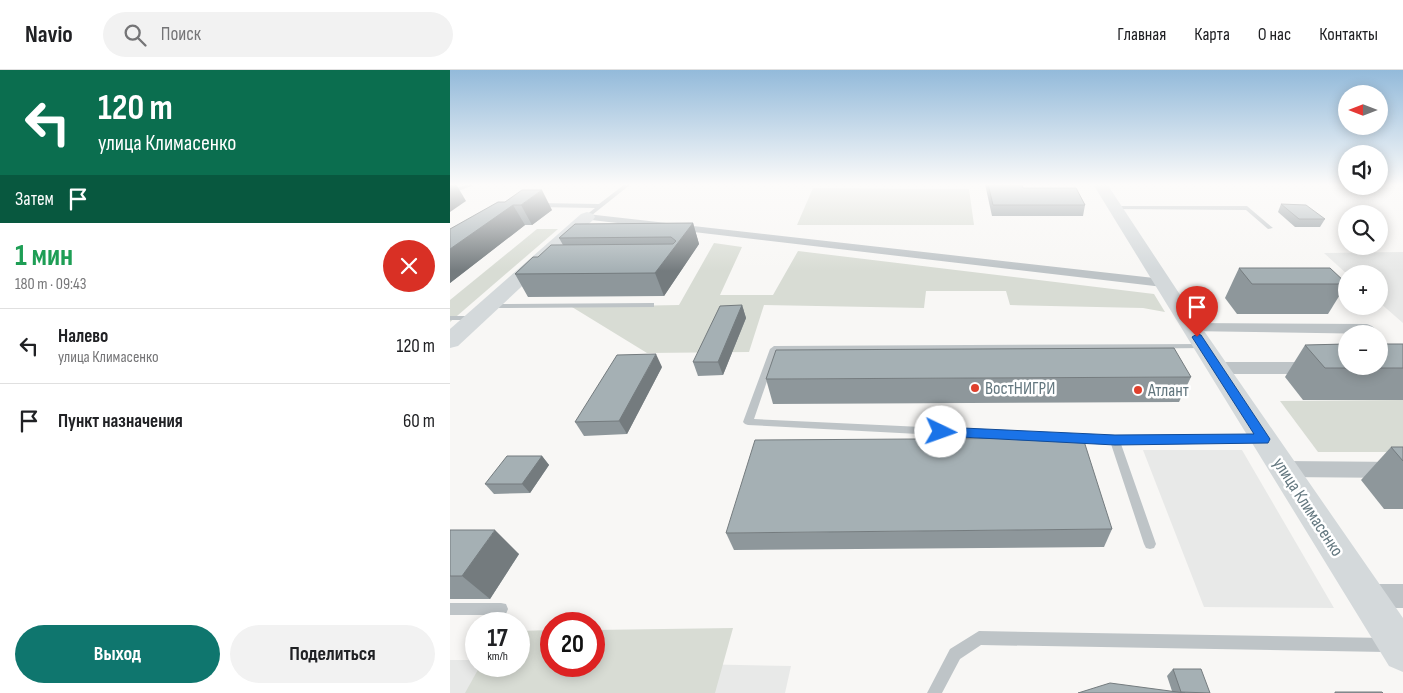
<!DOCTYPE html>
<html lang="ru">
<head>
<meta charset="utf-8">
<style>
	body { margin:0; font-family:"Sofia Sans Condensed",sans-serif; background:#f2f2f2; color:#202124; height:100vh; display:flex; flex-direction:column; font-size:19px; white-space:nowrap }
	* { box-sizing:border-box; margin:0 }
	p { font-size:16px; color:#757577 }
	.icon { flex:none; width:28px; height:28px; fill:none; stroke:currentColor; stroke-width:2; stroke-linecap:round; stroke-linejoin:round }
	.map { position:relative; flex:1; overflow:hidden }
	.details { display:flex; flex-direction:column; background:#fff; width:450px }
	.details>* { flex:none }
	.banner { background:#0b6e4f; color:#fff; overflow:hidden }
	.needle { width:32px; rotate:270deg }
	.controls { position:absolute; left:888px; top:15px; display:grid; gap:10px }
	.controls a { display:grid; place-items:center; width:50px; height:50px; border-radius:50%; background:#fff; box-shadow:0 2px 12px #0003; font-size:25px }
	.speed { position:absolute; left:15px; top:542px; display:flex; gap:10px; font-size:25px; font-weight:700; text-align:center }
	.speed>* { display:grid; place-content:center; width:65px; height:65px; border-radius:50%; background:#fff; box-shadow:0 2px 12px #0003; line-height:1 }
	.speed small { font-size:12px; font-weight:400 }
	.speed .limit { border:8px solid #d22; background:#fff; color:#111 }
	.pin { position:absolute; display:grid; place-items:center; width:42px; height:42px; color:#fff; margin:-51px -21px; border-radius:50% 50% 50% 0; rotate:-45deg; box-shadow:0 0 5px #0007 }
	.pin .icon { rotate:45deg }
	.me { position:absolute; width:55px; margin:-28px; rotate:93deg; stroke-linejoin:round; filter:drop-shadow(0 0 4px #0008) }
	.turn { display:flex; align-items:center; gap:18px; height:105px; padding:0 15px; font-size:22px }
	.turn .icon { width:65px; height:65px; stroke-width:2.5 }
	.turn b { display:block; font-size:35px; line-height:42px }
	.then { display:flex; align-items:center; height:48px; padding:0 15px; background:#0003; gap:10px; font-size:19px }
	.round { display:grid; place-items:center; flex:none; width:52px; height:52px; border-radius:26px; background:#f2f2f2 }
	.overview { display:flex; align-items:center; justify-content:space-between; height:85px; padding:0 15px }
	h1 { font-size:30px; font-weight:700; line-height:38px; color:#1e9e55 }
	.button { display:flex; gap:10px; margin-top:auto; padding:10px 15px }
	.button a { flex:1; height:58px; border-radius:30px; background:#0f766e; color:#fff; font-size:20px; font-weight:700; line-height:58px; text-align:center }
	.button a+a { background:#f2f2f2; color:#202124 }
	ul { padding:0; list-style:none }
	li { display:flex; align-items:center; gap:15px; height:75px; padding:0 15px; border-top:1px solid #e0e0e0 }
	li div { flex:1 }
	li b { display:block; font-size:19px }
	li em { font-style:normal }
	header { display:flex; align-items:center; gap:30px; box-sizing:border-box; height:70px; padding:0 25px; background:#fff; border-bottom:1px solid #e0e0e0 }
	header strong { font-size:24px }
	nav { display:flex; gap:28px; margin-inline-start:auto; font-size:18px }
	.search { width:350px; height:45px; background:#f2f2f2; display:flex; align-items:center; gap:12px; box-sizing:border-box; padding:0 18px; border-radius:28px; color:#757577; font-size:19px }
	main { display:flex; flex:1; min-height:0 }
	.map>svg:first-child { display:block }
</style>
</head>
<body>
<header>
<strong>Navio</strong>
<div class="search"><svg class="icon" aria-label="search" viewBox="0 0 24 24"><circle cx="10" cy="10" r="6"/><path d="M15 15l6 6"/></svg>Поиск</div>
<nav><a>Главная</a><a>Карта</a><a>О нас</a><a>Контакты</a></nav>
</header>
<main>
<section class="details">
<div class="banner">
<div class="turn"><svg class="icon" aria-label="left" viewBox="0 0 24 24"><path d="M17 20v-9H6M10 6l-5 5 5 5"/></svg><div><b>120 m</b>улица Климасенко</div></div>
<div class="then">Затем<svg class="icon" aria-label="arrive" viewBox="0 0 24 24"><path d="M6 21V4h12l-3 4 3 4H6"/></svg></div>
</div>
<div class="overview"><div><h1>1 мин</h1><p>180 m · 09:43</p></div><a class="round" style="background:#d93025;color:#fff"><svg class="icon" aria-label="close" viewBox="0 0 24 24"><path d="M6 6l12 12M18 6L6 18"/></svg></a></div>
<ul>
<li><svg class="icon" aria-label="left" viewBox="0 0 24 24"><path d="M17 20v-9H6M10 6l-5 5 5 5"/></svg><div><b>Налево</b><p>улица Климасенко</p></div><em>120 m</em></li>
<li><svg class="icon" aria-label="arrive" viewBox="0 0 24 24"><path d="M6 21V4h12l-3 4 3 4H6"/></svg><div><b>Пункт назначения</b></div><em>60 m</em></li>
</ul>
<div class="button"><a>Выход</a><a>Поделиться</a></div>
</section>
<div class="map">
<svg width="953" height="623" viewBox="0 0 953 623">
	<rect width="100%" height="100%" fill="#f8f7f5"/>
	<g fill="#e8e9e8">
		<polygon points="953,182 953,253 929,232 929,204 897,204 874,183"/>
		<polygon points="693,380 792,380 884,538 754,537"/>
		<polygon points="0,590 26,590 26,596 144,596 144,592 341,596 335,623 0,623"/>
	</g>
	<g fill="#d8dcd4">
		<polygon points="363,118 519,119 524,155 347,155"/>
		<polygon points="87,159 108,159 0,252 0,230"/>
		<polygon points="264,173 292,177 270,225 323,225 348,181 704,224 715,242 693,238 560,235 556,221 476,221 474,238 314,235 299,282 197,283 122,237 229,235"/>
		<polygon points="953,330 953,382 868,382 830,331"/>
		<polygon points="283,558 265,623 15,623 30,596 69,596 69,561 101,560 101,596 144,596 144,560"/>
	</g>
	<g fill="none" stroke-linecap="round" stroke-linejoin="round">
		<g fill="#bec4c7" fill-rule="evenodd">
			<polygon points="19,114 27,114 0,124 0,120"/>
			<polygon points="175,114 181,114 137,149 135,148 135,146 145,138 88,137 85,135 88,133 149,134"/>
			<polygon points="665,136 797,136 823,158 818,159 796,140 663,139 662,138"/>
			<polygon points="201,233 204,233 204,237 41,238 37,236 41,234"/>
			<polygon points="0,246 25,246 29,248 25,250 0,250"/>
			<polygon points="753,274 756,274 757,276 756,278 327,282 304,349 665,366 814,366 816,369 814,372 811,373 671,374 706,474 704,478 700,479 696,478 694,474 661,374 298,355 295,354 293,352 320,279 324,276"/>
			<polygon points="0,533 51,533 56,534 58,539 56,544 51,545 0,545"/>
			<polygon points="529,561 936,568 941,570 943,575 941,580 936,582 531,575 510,589 492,623 477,623 500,579"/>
		</g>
		<g fill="#bec4c7" fill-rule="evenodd">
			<polygon points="137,144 713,209 720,213 713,217 133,149 131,147"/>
			<polygon points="741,253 917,254 922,256 931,264 929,267 929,264 736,261 733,258 736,255"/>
			<polygon points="768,292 863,292 869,294 871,298 869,302 863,304 768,304 762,302 760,298 762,294"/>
			<polygon points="833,391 953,392 953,408 833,407 826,405 823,399 826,393"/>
			<polygon points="916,514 953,514 953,538 916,538 907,535 903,526 907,517"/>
		</g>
		<g fill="#d4d9db" fill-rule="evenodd">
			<polygon points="643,114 657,114 752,258 953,548 953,602 939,596"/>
			<polygon points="137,142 143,144 145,147 143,150 8,276 0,278 0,259 131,144"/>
		</g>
	</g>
	<g fill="#8e979b">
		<polygon points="535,114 572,114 573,118 635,135 633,146 542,146"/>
		<polygon points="55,132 102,140 82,155 75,155 0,213 0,159"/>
		<polygon points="831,134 875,149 870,157 845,157 828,142"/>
		<polygon points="243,153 249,174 214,226 78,227 65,204 113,175 109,168"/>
		<polygon points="789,198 896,213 896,215 878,244 787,244 775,228"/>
		<polygon points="292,235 296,248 273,305 248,306 243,292"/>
		<polygon points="953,274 953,330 853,330 835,307 855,275"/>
		<polygon points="212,297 177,364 134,366 125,352"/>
		<polygon points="741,307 729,332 323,334 316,309"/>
		<polygon points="941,377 953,377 953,439 934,439 911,410"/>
		<polygon points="92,386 99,395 80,423 44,424 35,414"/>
		<polygon points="662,459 654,477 284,480 276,463"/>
		<polygon points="0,460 69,484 40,529 0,529"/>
		<polygon points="723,599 760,623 628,623 722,621 717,606"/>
	</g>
	<g fill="#747b7e">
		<polygon points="0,114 6,114 16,131 0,142"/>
		<polygon points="92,120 102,140 82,155 71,135"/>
		<polygon points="63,135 75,155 0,213 0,179"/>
		<polygon points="243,153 249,174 214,226 205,203"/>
		<polygon points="292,235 296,248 273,305 268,292"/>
		<polygon points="206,284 212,297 177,364 169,351"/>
		<polygon points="92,386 99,395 80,423 72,414"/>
		<polygon points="45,460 69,484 40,529 12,506"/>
	</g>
	<g fill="#a5b0b4" stroke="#747b7e">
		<polygon points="538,114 572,114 573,118 626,118 635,135 543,135"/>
		<polygon points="72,120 92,120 71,135 63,135 0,179 0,159 48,132 55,132"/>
		<polygon points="831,134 856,135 875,149 849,149"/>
		<polygon points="243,153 205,203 65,204 83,187 88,187 101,175 223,174 226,171 221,167 109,168 125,154"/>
		<polygon points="789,198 880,198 896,213 896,214 802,214"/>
		<polygon points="292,235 268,292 243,292 270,236"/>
		<polygon points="896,274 896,296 929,296 929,274 953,274 953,298 875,298 855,275"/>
		<polygon points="724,278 741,307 316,309 326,280"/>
		<polygon points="206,284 169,351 125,352 167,285"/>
		<polygon points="633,368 662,459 276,463 305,370"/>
		<polygon points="941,377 953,377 953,391"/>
		<polygon points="57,386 92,386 72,414 35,414"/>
		<polygon points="0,460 45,460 12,506 0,506"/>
		<polygon points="723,599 751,599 760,623 731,622"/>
		<polygon points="660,613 735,623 628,623"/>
		<polygon points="885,622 932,622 933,623 885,623"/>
	</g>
	<linearGradient id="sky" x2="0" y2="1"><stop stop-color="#93bada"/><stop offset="0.57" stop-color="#fcfbfa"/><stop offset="1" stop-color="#fcfbfa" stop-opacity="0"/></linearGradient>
	<rect width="953" height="201" fill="url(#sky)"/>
	<polygon fill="#1a73e8" stroke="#114b97" points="747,264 751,265 818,366 820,369 818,373 665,375 491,366 487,365 485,362 487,358 491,357 665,365 804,364 742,267"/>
	<g fill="#df402d" stroke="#fff" stroke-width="2">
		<circle cx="525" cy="318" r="5"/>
		<circle cx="688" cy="320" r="5"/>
	</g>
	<g text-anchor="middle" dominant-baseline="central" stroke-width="5" stroke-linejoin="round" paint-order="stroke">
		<g font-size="18" fill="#63777f" stroke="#fff" text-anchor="start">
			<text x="535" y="318">ВостНИГРИ</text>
			<text x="698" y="320">Атлант</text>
		</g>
		<g font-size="18" fill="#63777f" stroke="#fff">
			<text transform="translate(858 437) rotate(57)">улица Климасенко</text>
		</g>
	</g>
</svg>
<div class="controls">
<a><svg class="needle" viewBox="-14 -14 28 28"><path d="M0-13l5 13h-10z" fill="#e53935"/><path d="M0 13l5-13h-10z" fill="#757577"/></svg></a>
<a><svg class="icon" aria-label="sound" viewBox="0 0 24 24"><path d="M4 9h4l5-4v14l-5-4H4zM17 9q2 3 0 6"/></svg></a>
<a><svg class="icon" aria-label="search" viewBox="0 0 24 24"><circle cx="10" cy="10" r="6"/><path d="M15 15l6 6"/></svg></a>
<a>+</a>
<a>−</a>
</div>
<div class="speed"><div>17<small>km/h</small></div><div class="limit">20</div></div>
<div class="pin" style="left:747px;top:267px;background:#d93025"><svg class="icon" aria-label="arrive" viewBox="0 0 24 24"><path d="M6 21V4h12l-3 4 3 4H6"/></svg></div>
<svg class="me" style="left:491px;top:362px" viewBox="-20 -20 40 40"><circle r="19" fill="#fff"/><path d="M0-13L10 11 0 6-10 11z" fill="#1a73e8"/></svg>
</div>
</main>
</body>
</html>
